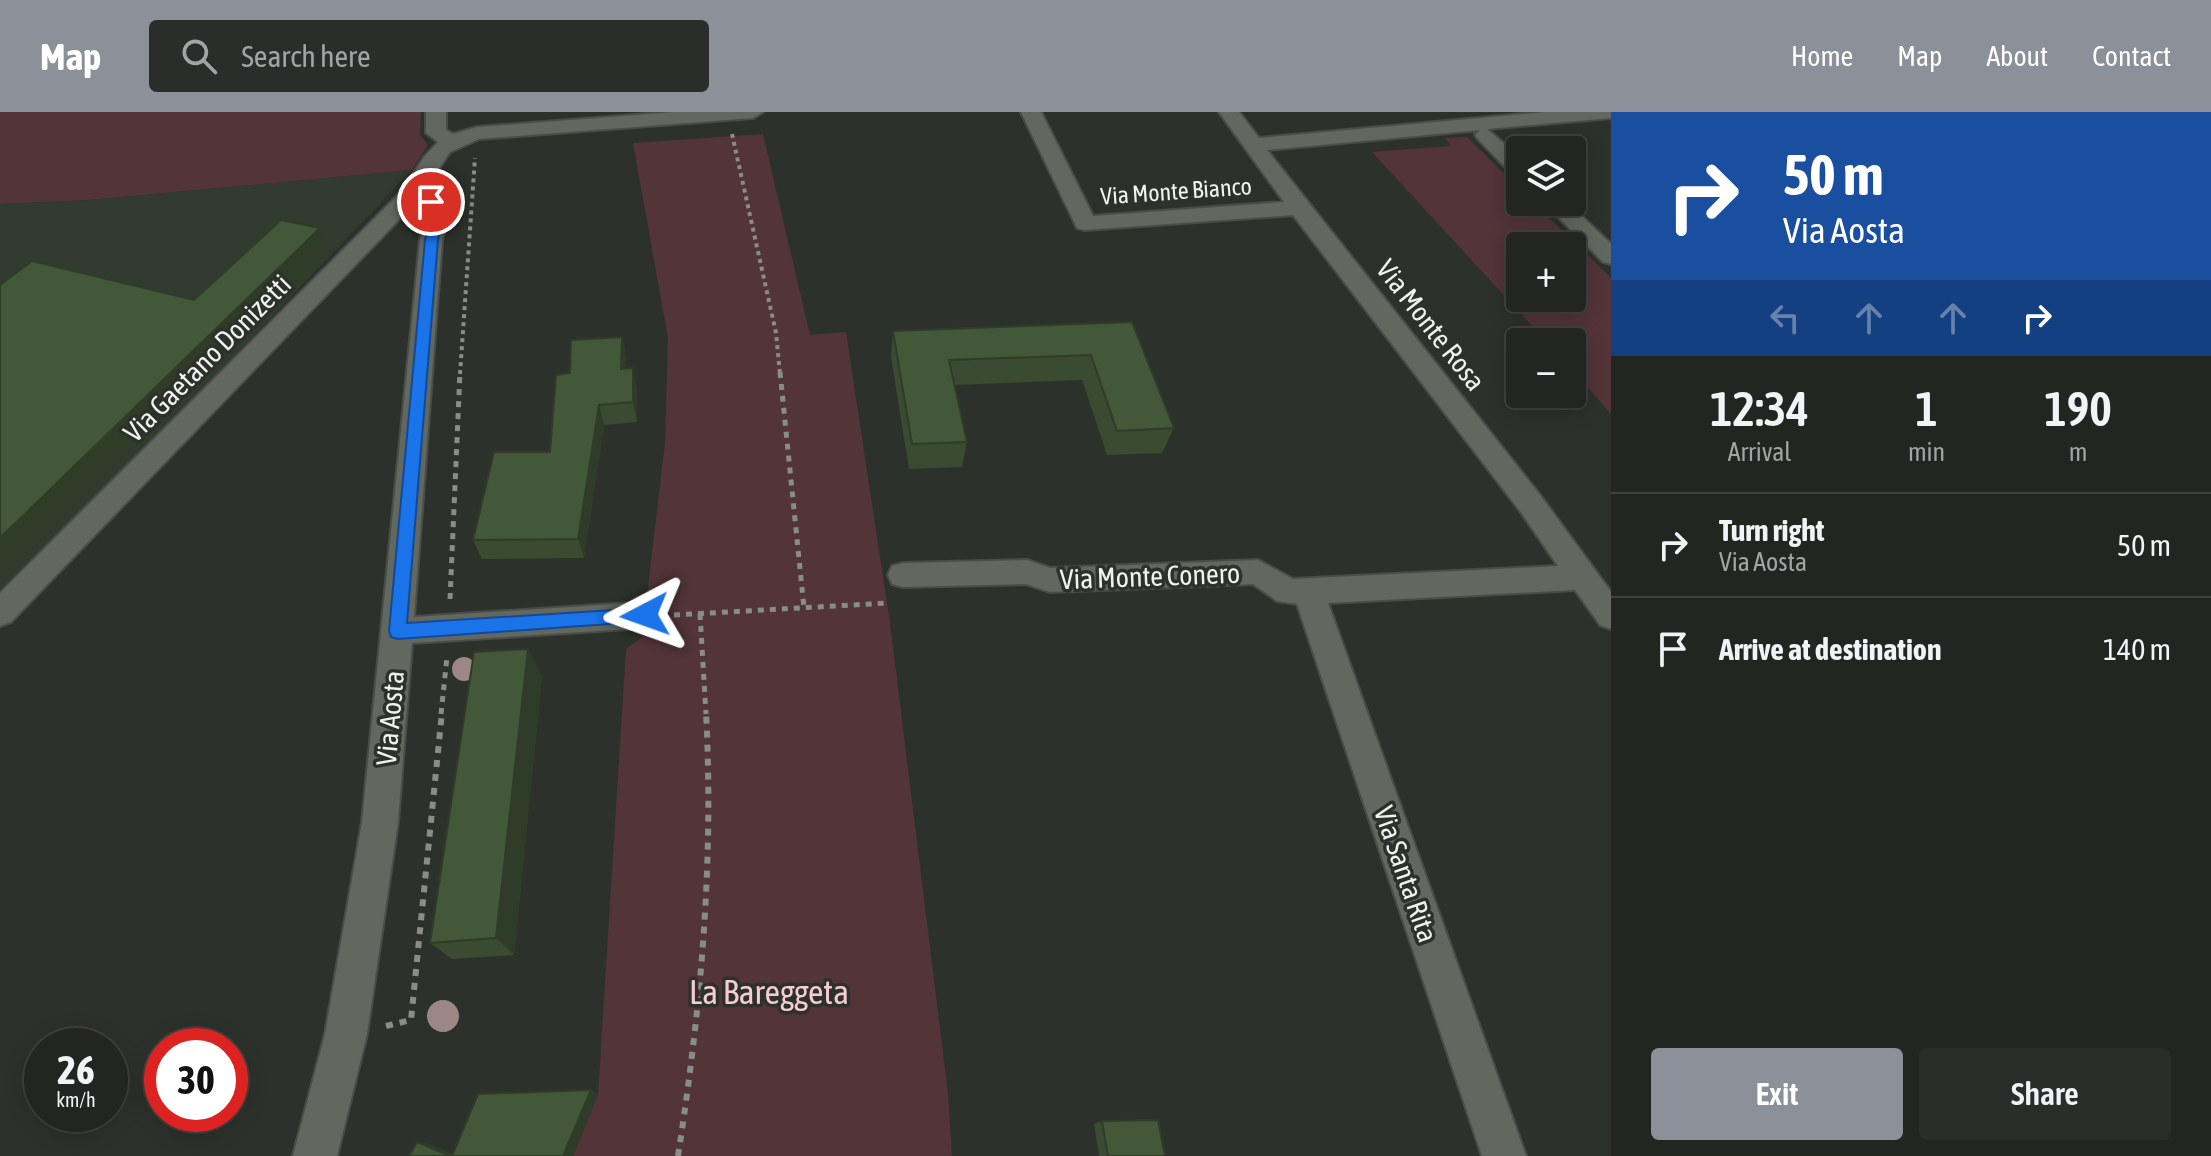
<!DOCTYPE html>
<html lang="en">
<head>
<meta charset="utf-8">
<style>
	body { margin:0; font-family:"Asap Condensed",sans-serif; background:#2a2d29; color:#f1f3f6; height:100vh; display:flex; flex-direction:column; font-size:30px; white-space:nowrap }
	* { box-sizing:border-box; margin:0 }
	p { font-size:26px; color:#a2a5a5 }
	.icon { flex:none; width:44px; height:44px; fill:none; stroke:currentColor; stroke-width:2; stroke-linecap:round; stroke-linejoin:round }
	.map { position:relative; flex:1; overflow:hidden }
	.sheet { display:flex; flex-direction:column; background:#222520; width:600px }
	.sheet>* { flex:none }
	.banner { background:#1a4fa0; color:#fff; overflow:hidden }
	.controls { position:absolute; left:1506px; top:24px; display:grid; gap:16px }
	.controls a { display:grid; place-items:center; width:80px; height:80px; border-radius:8px; background:#222520; box-shadow:0 4px 20px #0003,0 0 0 2px #3f423e; font-size:40px }
	.speed { position:absolute; left:24px; top:916px; display:flex; gap:16px; font-size:40px; font-weight:700; text-align:center }
	.speed>* { display:grid; place-content:center; width:104px; height:104px; border-radius:50%; background:#222520; box-shadow:0 4px 20px #0003,0 0 0 2px #3f423e; line-height:1 }
	.speed small { font-size:20px; font-weight:400 }
	.speed .limit { border:12px solid #d22; background:#fff; color:#111 }
	.pin { position:absolute; display:grid; place-items:center; width:68px; height:68px; color:#fff; margin:-34px; border:4px solid #fff; border-radius:50%; box-shadow:0 2px 8px #0007 }
	.me { position:absolute; width:88px; margin:-44px; rotate:266deg; stroke-linejoin:round; filter:drop-shadow(0 0 6px #0008) }
	.turn { display:flex; align-items:center; gap:28px; height:168px; padding:0 40px; font-size:36px }
	.turn .icon { width:104px; height:104px; stroke-width:2.5 }
	.turn b { display:block; font-size:56px; line-height:68px }
	.lanes { display:flex; align-items:center; height:76px; padding:0 40px; background:#0003; justify-content:center; gap:40px; direction:ltr }
	.lanes .off { opacity:.35 }
	.eta { display:flex; justify-content:space-evenly; align-items:center; height:136px; text-align:center }
	.eta b { font-size:48px; font-weight:600; line-height:56px }
	.action { display:flex; gap:16px; margin-top:auto; padding:16px 40px }
	.action a { flex:1; height:92px; border-radius:8px; background:#8c9099; color:#fff; font-size:32px; font-weight:600; line-height:92px; text-align:center }
	.action a+a { background:#2a2d29; color:#f1f3f6 }
	ul { padding:0; list-style:none }
	li { display:flex; align-items:center; gap:24px; height:104px; padding:0 40px; border-top:2px solid #3f423e }
	li div { flex:1 }
	li b { display:block; font-size:30px }
	li em { font-style:normal }
	header { display:flex; align-items:center; gap:48px; box-sizing:border-box; height:112px; padding:0 40px; background:#8c9099; color:#fff }
	header strong { font-size:38px }
	nav { display:flex; gap:44px; margin-inline-start:auto; font-size:28px }
	.search { width:560px; height:72px; background:#2a2d29; display:flex; align-items:center; gap:20px; box-sizing:border-box; padding:0 28px; border-radius:8px; color:#a2a5a5; font-size:30px }
	main { display:flex; flex:1; min-height:0 }
	.map>svg:first-child { display:block }
</style>
</head>
<body>
<header>
<strong>Map</strong>
<div class="search"><svg class="icon" aria-label="search" viewBox="0 0 24 24"><circle cx="10" cy="10" r="6"/><path d="M15 15l6 6"/></svg>Search here</div>
<nav><a>Home</a><a>Map</a><a>About</a><a>Contact</a></nav>
</header>
<main>
<div class="map">
<svg width="1611" height="1044" viewBox="0 0 1611 1044">
	<rect width="100%" height="100%" fill="#2d312b"/>
	<polygon fill="#323b2f" points="412,58 0,489 0,92 89,88"/>
	<g fill="#523439" fill-rule="evenodd">
		<polygon points="0,0 421,0 420,23 428,33 412,58 89,88 0,92"/>
		<polygon points="763,22 810,223 846,220 890,511 948,981 952,1044 573,1044 598,982 626,537 642,525 665,331 668,226 633,31"/>
		<path d="M1467,25L1520,77V90H1533L1611,166V302L1572,257V230H1547L1372,40L1451,34L1445,26ZM1520,134H1572V186H1520Z"/>
	</g>
	<g fill="none" stroke-linecap="round" stroke-linejoin="round">
		<defs>
			<g id="street">
				<polygon points="426,0 446,0 446,18 453,22 477,15 674,0 763,0 753,6 479,27 450,40 424,79 439,85 449,102 442,128 414,505 645,490 656,494 661,503 656,512 645,516 412,531 398,710 367,922 337,1044 293,1044 325,922 362,710 420,128 427,102 422,94 415,91 11,510 0,514 0,481 403,78 424,45 438,30 426,21"/>
				<polygon points="1021,0 1041,0 1093,104 1284,90 1219,0 1239,0 1259,26 1545,0 1611,0 1611,6 1487,17 1520,45 1520,63 1512,62 1478,27 1475,23 1480,18 1267,38 1540,383 1611,480 1611,517 1600,513 1575,478 1328,491 1526,1044 1482,1044 1297,492 1277,489 1253,472 1050,480 1026,472 903,475 892,472 888,463 892,454 903,451 1027,448 1050,456 1258,448 1293,467 1558,454 1520,399 1293,103 1085,118 1077,116"/>
				<polygon points="1543,90 1567,90 1611,132 1611,152 1603,150"/>
			</g>
		</defs>
		<use href="#street" stroke="#494d47" stroke-width="4"/>
		<g stroke="#898d87" stroke-width="4" stroke-dasharray="4 4" stroke-linecap="butt">
			<polyline points="732,22 776,221 780,262"/>
			<polyline points="460,262 475,46"/>
		</g>
		<g stroke="#898d87" stroke-width="5" stroke-dasharray="6 6" stroke-linecap="butt">
			<polyline points="780,260 804,496"/>
			<polyline points="450,487 460,260"/>
			<polyline points="700,502 706,602"/>
			<polyline points="674,503 888,491"/>
			<polyline points="441,602 447,545"/>
		</g>
		<g stroke="#898d87" stroke-width="6" stroke-dasharray="7 7" stroke-linecap="butt">
			<polyline points="386,914 411,908 442,600"/>
			<path d="M678,1044C701,896 714,749 706,600"/>
		</g>
		<use href="#street" fill="#626860" fill-rule="evenodd"/>
	</g>
	<g fill="#9c8686">
		<circle cx="464" cy="557" r="12"/>
		<circle cx="443" cy="904" r="16"/>
	</g>
	<g fill="#3a4b31">
		<polygon points="1132,210 1174,316 1162,341 1107,343 1082,268 955,273 967,330 962,355 909,357 891,245 893,219"/>
		<polygon points="622,225 626,245 626,257 637,276 637,310 604,313 584,446 482,447 473,428 550,340 570,261"/>
		<polygon points="528,537 542,564 514,843 452,847 430,831"/>
		<polygon points="1102,1009 1165,1044 1099,1044 1094,1012"/>
	</g>
	<g fill="#2f3d28">
		<polygon points="320,116 331,139 0,471 0,426"/>
		<polygon points="622,225 626,245 626,277 621,257"/>
		<polygon points="633,256 637,276 637,310 633,290"/>
		<polygon points="599,293 604,313 584,446 578,427"/>
		<polygon points="528,537 542,564 514,843 496,826"/>
		<polygon points="591,978 598,982 573,1044 563,1044"/>
		<polygon points="417,1030 431,1032 458,1044 450,1044"/>
	</g>
	<g fill="#435739" stroke="#2f3d28" stroke-width="2">
		<polygon points="281,108 320,116 0,426 0,173 32,149 194,188"/>
		<polygon points="1132,210 1174,316 1117,319 1091,243 949,248 967,330 912,332 893,219"/>
		<polygon points="622,225 621,257 633,256 633,290 599,293 578,427 473,428 494,340 550,340 556,263 570,261 571,228"/>
		<polygon points="528,537 496,826 430,831 474,540"/>
		<polygon points="591,978 563,1044 452,1044 478,982"/>
		<polygon points="1158,1008 1165,1044 1108,1044 1102,1009"/>
		<polygon points="417,1030 450,1044 409,1044"/>
	</g>
	<polygon fill="#1a73e8" stroke="#114b97" stroke-width="2" points="431,87 435,88 444,102 438,128 407,511 645,496 654,503 651,509 398,527 391,525 389,519 425,128 431,102 425,90"/>
	<g text-anchor="middle" dominant-baseline="central" stroke-width="7" stroke-linejoin="round" paint-order="stroke">
		<g font-size="24" fill="#eff2ed" stroke="#2d312b">
			<text transform="translate(1176 79) rotate(-4)">Via Monte Bianco</text>
		</g>
		<g font-size="28" fill="#eff2ed" stroke="#2d312b">
			<text transform="translate(1431 213) rotate(52)">Via Monte Rosa</text>
			<text transform="translate(207 246) rotate(-45)">Via Gaetano Donizetti</text>
			<text transform="translate(1150 464) rotate(-2)">Via Monte Conero</text>
			<text transform="translate(390 606) rotate(-85)">Via Aosta</text>
			<text transform="translate(1406 762) rotate(71)">Via Santa Rita</text>
		</g>
		<g font-size="34" fill="#f7cbd1" stroke="#2d312b">
			<text x="769" y="879">La Bareggeta</text>
		</g>
	</g>
</svg>
<div class="controls">
<a><svg class="icon" aria-label="layers" viewBox="0 0 24 24"><path d="M12 4l9 5-9 5-9-5zM3 14l9 5 9-5"/></svg></a>
<a>+</a>
<a>−</a>
</div>
<div class="speed"><div>26<small>km/h</small></div><div class="limit">30</div></div>
<div class="pin" style="left:431px;top:90px;background:#d93025"><svg class="icon" aria-label="arrive" viewBox="0 0 24 24"><path d="M6 21V4h12l-3 4 3 4H6"/></svg></div>
<svg class="me" style="left:645px;top:503px" viewBox="-20 -20 40 40"><path d="M0-17L14 15 0 8-14 15z" fill="#1a73e8" stroke="#fff" stroke-width="4"/></svg>
</div>
<section class="sheet">
<div class="banner">
<div class="turn"><svg class="icon" aria-label="right" viewBox="0 0 24 24"><path d="M7 20v-9h11M14 6l5 5-5 5"/></svg><div><b>50 m</b>Via Aosta</div></div>
<div class="lanes"><svg class="icon off" aria-label="left" viewBox="0 0 24 24"><path d="M17 20v-9H6M10 6l-5 5 5 5"/></svg><svg class="icon off" aria-label="ahead" viewBox="0 0 24 24"><path d="M12 20V5M6 11l6-6 6 6"/></svg><svg class="icon off" aria-label="ahead" viewBox="0 0 24 24"><path d="M12 20V5M6 11l6-6 6 6"/></svg><svg class="icon" aria-label="right" viewBox="0 0 24 24"><path d="M7 20v-9h11M14 6l5 5-5 5"/></svg></div>
</div>
<div class="eta">
<div><b>12:34</b><p>Arrival</p></div>
<div><b>1</b><p>min</p></div>
<div><b>190</b><p>m</p></div>
</div>
<ul>
<li><svg class="icon" aria-label="right" viewBox="0 0 24 24"><path d="M7 20v-9h11M14 6l5 5-5 5"/></svg><div><b>Turn right</b><p>Via Aosta</p></div><em>50 m</em></li>
<li><svg class="icon" aria-label="arrive" viewBox="0 0 24 24"><path d="M6 21V4h12l-3 4 3 4H6"/></svg><div><b>Arrive at destination</b></div><em>140 m</em></li>
</ul>
<div class="action"><a>Exit</a><a>Share</a></div>
</section>
</main>
</body>
</html>
